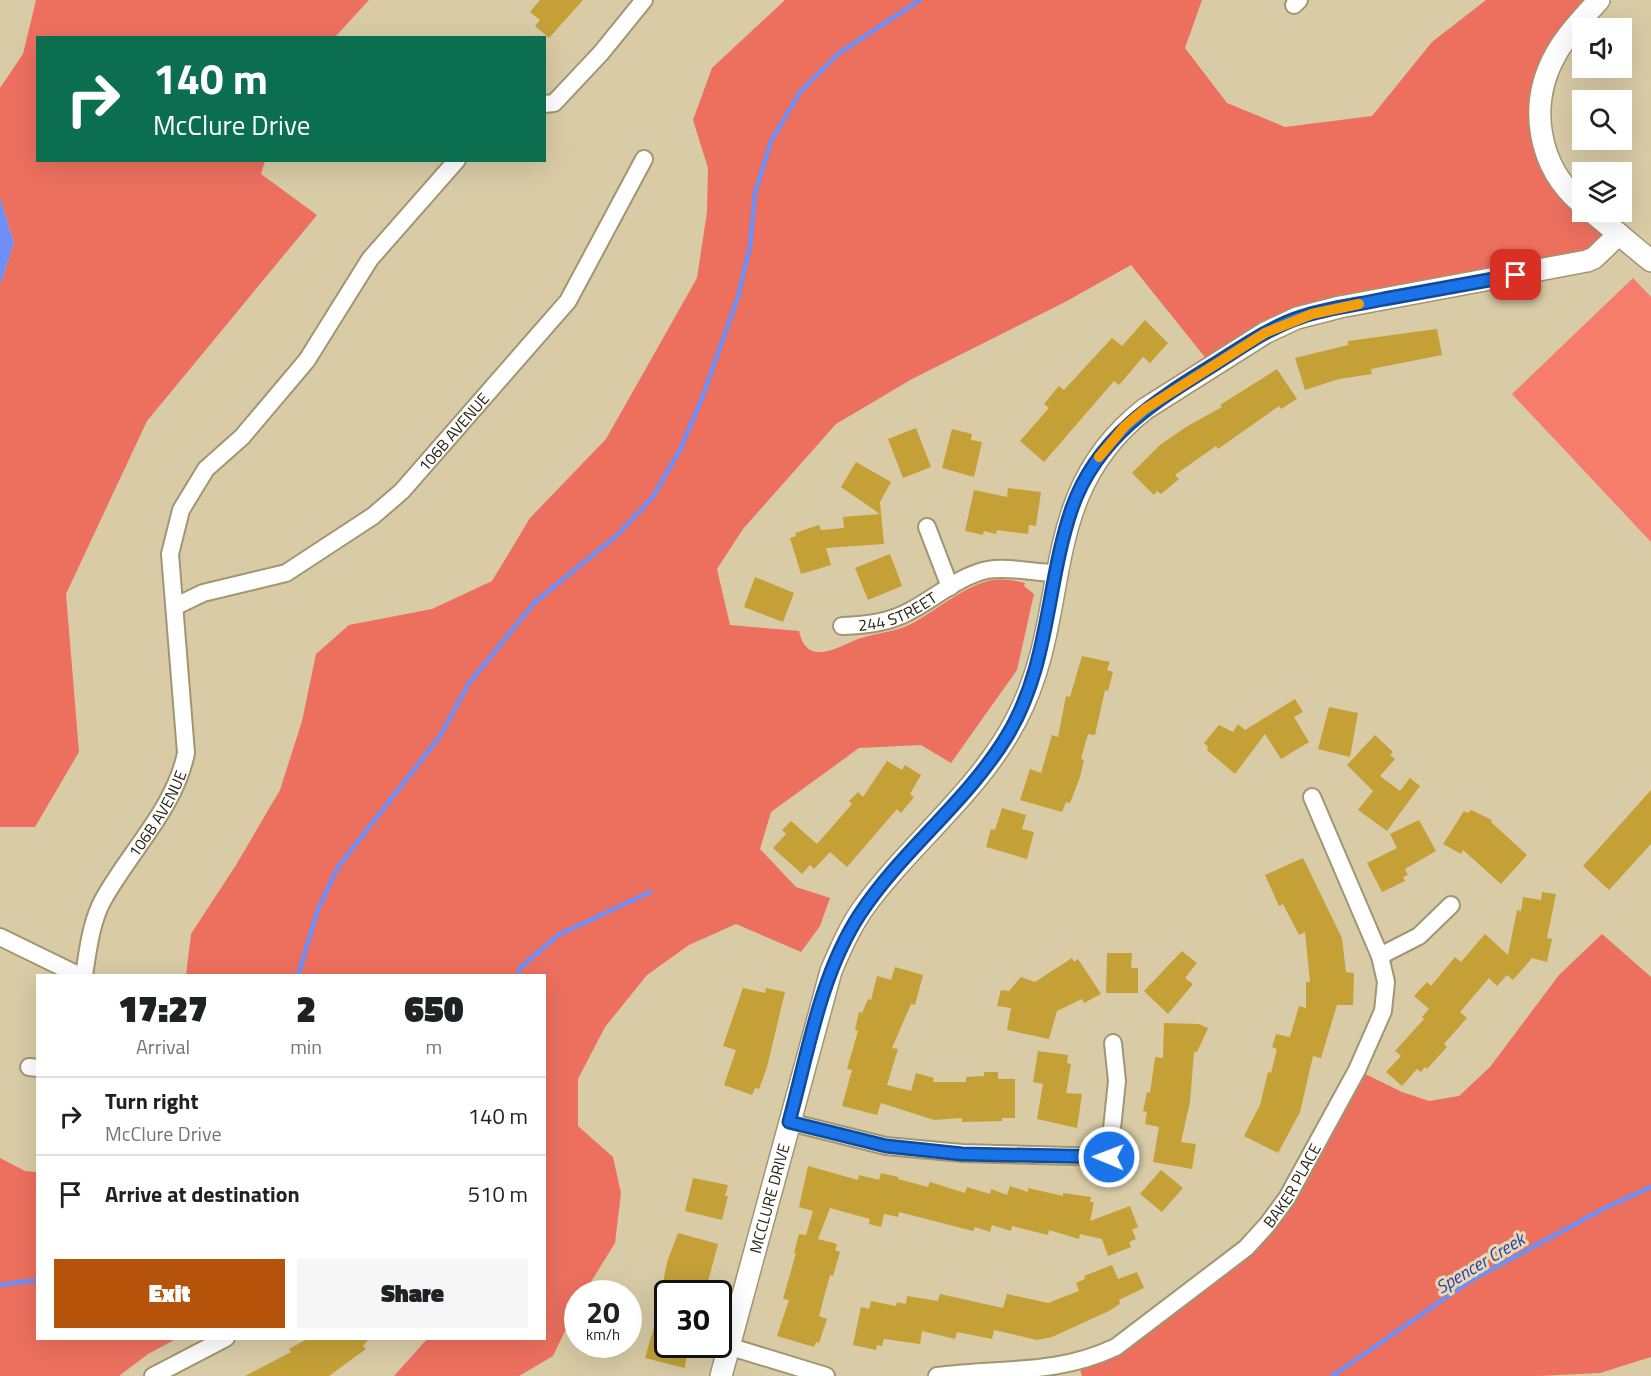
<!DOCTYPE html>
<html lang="en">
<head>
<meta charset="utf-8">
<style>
	body { margin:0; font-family:"Titillium Web",sans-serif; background:#f6f6f6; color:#202124; height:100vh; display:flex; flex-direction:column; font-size:22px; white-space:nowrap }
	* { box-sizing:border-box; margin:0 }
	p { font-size:20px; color:#757577 }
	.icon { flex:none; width:33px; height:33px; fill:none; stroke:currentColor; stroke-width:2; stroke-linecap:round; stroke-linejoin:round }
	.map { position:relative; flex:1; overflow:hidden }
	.sheet { position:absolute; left:36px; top:974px; width:510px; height:366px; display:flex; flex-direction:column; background:#fff; border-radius:0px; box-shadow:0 6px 24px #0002 }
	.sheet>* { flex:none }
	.banner { position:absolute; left:36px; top:36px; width:510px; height:126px; border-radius:0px; box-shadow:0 6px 24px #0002; background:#0b6e4f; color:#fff; overflow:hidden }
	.buttons { position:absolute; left:1572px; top:18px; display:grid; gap:12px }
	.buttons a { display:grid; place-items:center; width:60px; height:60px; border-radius:0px; background:#fff; box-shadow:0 6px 24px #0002; font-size:30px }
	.speed { position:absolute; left:564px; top:1280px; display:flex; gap:12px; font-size:30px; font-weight:700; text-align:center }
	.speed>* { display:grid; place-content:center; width:78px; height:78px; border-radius:50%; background:#fff; box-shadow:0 6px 24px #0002; line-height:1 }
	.speed small { font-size:15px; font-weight:400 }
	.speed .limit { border:3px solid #111; border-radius:9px; background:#fff; color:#111 }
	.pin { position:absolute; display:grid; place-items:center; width:51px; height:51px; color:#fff; margin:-26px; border-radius:12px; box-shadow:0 3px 9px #0006 }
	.me { position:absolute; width:66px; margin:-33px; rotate:271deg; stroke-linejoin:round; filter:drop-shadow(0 0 4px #0008) }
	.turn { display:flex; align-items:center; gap:21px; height:126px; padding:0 18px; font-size:27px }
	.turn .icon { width:78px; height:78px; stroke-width:2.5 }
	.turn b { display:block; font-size:42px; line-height:51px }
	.eta { display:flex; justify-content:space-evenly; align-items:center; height:102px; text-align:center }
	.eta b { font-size:36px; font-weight:800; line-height:42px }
	.cta { display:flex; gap:12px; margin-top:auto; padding:12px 18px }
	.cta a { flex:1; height:69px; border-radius:0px; background:#b45309; color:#fff; font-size:24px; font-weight:800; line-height:69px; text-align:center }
	.cta a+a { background:#f6f6f6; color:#202124 }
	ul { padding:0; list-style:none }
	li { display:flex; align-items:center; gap:18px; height:78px; padding:0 18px; border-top:2px solid #e0e0e0 }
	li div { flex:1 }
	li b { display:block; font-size:22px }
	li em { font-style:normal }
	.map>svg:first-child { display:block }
</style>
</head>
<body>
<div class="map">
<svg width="1651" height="1376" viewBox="0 0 1651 1376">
	<rect width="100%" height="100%" fill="#d9cba6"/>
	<polygon fill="#f67d6c" points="1633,278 1651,297 1651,542 1512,394"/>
	<g fill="#ed705f">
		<polygon points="36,0 369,0 335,37 38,38 38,160 265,161 261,174 317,215 147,421 66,594 79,752 35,827 0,827 0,285 14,243 0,198 0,88 23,54"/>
		<path d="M785,0H1202L1185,48L1227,103L1285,127L1372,116L1432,42L1486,0H1599L1549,68L1547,158L1619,234L1594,258L1340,307L1212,366L1131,265L1067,301L912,379L836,424L743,529L717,569L730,625L799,631C807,667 836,648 858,639C875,633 895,632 911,624C936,611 961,588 988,581C1000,578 1013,580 1025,583L1024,586L1034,594L1017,670L951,763L921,745L859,748L771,812L760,849L796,887L830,898L820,926L801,952L736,924L689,945L647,975L605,1027L578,1079V1126L613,1157L621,1193L615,1243L584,1293H578L577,1306L553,1356L519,1376H394L428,1338H544V975H186L191,934L236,865L280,790L302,721L316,654L349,625L432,609L492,581L530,518L606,439L697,278L707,212L708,168L693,120L712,68Z"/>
		<polygon points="1602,934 1651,977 1651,1357 1600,1373 1538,1376 1082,1376 1079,1366 1257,1237 1357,1070 1402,1092 1429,1101 1459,1096 1490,1067 1559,975"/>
		<polygon points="0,1158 25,1171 37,1172 38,1338 178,1338 148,1354 119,1376 0,1376"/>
	</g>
	<polygon fill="#6f8ef6" points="0,198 14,243 0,285"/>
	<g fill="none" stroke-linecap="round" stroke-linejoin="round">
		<g stroke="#6f8ef6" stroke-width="4.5">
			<polyline points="298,975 318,909 338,867 440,736 469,683 535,602 616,536 652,498 680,450 702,398 738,297 750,246 755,193 771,141 800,92 839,53 920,0"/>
			<polyline points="518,975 520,968 558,935 650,892"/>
			<polyline points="0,1285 38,1280"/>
			<polyline points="1332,1376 1470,1281 1603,1209 1651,1187"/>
		</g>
	</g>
	<g fill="#c4a037">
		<polygon points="540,0 583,0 549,38 535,26 540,20 530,12"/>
		<polygon points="1145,320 1168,343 1150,363 1143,357 1119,385 1114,381 1044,462 1020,441 1049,408 1044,404 1059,386 1064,390 1112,338 1122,346"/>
		<polygon points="1437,329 1442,355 1371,369 1372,374 1339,379 1305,390 1295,358 1348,345 1348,341"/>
		<polygon points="1277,369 1297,399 1281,409 1279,406 1218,449 1216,446 1175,475 1179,479 1161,494 1157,491 1154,495 1132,473 1160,445 1186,427 1222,407 1220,405"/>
		<polygon points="916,428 931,467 903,478 888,439"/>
		<polygon points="952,429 972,434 971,440 982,442 974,477 942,468"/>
		<polygon points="856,462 891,482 880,502 884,544 826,548 831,565 801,574 790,538 796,536 795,533 819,525 821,530 844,528 843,517 880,514 841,487"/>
		<polygon points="1008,488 1041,492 1036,526 1029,525 1028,534 997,530 996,534 984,531 983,535 965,531 974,490 1007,497"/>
		<polygon points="890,554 902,586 868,600 855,568"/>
		<polygon points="755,577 794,593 783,622 744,607"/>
		<polygon points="1082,656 1110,662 1107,670 1113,672 1108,691 1105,690 1095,735 1088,734 1081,759 1084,760 1080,777 1070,803 1066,802 1062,812 1020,800 1030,769 1041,773 1052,735 1058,737 1066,696 1070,697"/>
		<polygon points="1295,699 1303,712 1294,717 1309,742 1281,759 1265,734 1235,774 1207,750 1208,747 1204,743 1219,725 1233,732 1238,724 1245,730"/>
		<polygon points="1329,707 1358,713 1350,757 1318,749"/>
		<polygon points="1375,735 1393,752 1390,755 1395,759 1380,776 1400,791 1410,778 1420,786 1387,831 1358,810 1373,791 1347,765"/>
		<polygon points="887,761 902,770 905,765 921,775 910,794 914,797 901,813 897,809 847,867 830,852 814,869 810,865 802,874 773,848 786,834 782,830 791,821 817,844 852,804 849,801 858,792 863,797"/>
		<polygon points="1651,790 1651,844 1609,890 1583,866"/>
		<polygon points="1002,808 1026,815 1022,829 1034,832 1027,859 986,847 991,829 995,830"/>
		<polygon points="1471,810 1492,820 1491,822 1527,855 1501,884 1463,850 1461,854 1443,844 1464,811 1468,813"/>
		<polygon points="1419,820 1436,851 1405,869 1408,875 1403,877 1405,881 1382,892 1367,863 1397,848 1390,834"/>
		<polygon points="1303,858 1342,938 1346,972 1354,973 1353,1005 1337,1005 1321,1058 1313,1056 1300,1112 1278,1153 1244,1136 1260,1105 1268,1072 1271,1073 1277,1049 1272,1047 1276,1034 1290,1037 1299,1006 1306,1008 1306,982 1310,982 1305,932 1299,935 1283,904 1279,906 1265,875"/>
		<polygon points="1542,892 1556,894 1547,938 1552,939 1547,962 1532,958 1513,980 1507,975 1497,986 1489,978 1460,1012 1467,1018 1444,1044 1447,1047 1427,1069 1425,1067 1421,1072 1417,1069 1402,1086 1386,1072 1401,1056 1395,1051 1424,1019 1422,1017 1429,1009 1414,996 1427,982 1431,986 1455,957 1461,962 1485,934 1508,955 1517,910 1521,911 1523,897 1541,900"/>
		<polygon points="1182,951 1197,963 1185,978 1193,984 1168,1014 1144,991"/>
		<polygon points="1107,953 1132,953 1131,968 1138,968 1138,993 1106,993"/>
		<polygon points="1072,958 1074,962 1078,959 1101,994 1084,1003 1082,999 1057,1011 1049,1039 1007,1030 1011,1008 997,1006 1001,990 1009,991 1021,977 1035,982"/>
		<polygon points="895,967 923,975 915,1005 911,1004 892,1048 898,1049 887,1085 911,1091 916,1073 934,1078 933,1082 966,1082 966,1077 984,1076 984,1072 998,1072 998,1079 1015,1079 1015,1118 1002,1118 1002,1121 962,1122 962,1118 934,1120 881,1103 877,1115 842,1106 852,1070 847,1069 858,1031 855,1030 859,1012 862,1013 868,999 871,1000 877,976 891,980"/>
		<polygon points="743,988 765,993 766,988 785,992 767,1067 759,1089 755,1088 752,1095 724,1085 736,1050 723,1046"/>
		<polygon points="1164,1023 1199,1024 1208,1028 1197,1052 1194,1052 1190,1102 1181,1142 1196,1144 1192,1169 1153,1162 1159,1127 1145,1124 1147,1112 1143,1111 1147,1092 1150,1093 1155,1057 1163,1058"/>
		<polygon points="1038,1051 1068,1055 1067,1063 1071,1064 1066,1093 1082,1094 1077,1128 1037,1119 1043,1084 1033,1082"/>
		<polygon points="808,1166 858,1180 859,1175 879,1180 881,1173 898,1177 898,1179 928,1187 930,1182 965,1193 967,1187 990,1194 991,1189 1007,1195 1010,1186 1028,1192 1028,1188 1063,1196 1063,1193 1091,1197 1090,1202 1094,1202 1090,1221 1130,1206 1138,1227 1132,1230 1136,1239 1129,1242 1131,1247 1108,1256 1102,1239 1080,1234 1079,1239 1049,1230 1048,1235 1012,1226 1011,1231 992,1225 990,1232 975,1227 973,1231 899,1212 898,1217 884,1214 881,1227 869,1224 870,1219 830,1208 818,1239 837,1244 835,1250 840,1252 833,1276 830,1275 819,1316 827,1319 819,1343 816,1342 814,1347 777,1336 789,1300 783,1299 796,1253 794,1253 799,1234 806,1235 813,1211 799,1207"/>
		<polygon points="1161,1170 1183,1188 1162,1212 1140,1194"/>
		<polygon points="693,1178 728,1185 725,1196 728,1196 722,1220 685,1211"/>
		<polygon points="678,1233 718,1244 707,1285 703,1284 700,1293 685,1293 662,1288 667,1262"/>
		<polygon points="1112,1265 1118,1279 1137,1272 1144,1288 1119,1300 1120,1304 1109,1311 1052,1337 1037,1340 994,1330 992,1339 957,1332 955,1339 922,1331 920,1344 884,1339 882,1346 877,1345 876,1350 853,1345 861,1307 869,1309 871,1301 896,1306 897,1302 906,1304 907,1296 938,1301 940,1294 1003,1308 1007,1294 1048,1303 1079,1291 1076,1283 1085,1279 1084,1276"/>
		<polygon points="664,1293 668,1294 668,1344 688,1344 685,1368 645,1358"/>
		<polygon points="309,1338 370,1338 363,1346 366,1349 329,1376 245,1376 291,1352 289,1349"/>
	</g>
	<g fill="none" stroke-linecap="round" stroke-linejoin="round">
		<defs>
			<g id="minor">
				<polyline points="1294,5 1299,0"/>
				<polyline points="544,104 554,103 601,53 644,0"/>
				<polyline points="927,527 950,587"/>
				<path id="s1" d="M176,606L203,593L286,573L373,516L402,491L568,301L644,159"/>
				<path id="s2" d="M842,626C865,625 889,623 910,611C935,598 959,576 987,570C1009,566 1034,573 1057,573"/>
				<polyline points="0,937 78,975"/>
				<polyline points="1380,956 1419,936 1451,905"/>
				<path id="s3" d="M84,975C88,950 91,922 103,900C130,851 175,808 186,753L170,554L181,510L206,469L242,437L307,360L370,259L457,160"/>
				<polyline points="29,1067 38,1068"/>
				<polyline points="789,1122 886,1146 962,1153 1109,1157 1117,1081 1113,1043"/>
				<polyline points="728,1346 826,1376"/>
				<polyline points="153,1376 226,1338"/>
				<path id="s4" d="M937,1376C1004,1367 1054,1376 1116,1347L1246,1248L1267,1225L1287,1198L1357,1070L1383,1011L1386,982L1380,956L1312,797"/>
			</g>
			<g id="tertiary">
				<path d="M1582,204C1538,167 1527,105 1556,54C1567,34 1584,17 1599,0"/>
				<polyline points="1592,212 1651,261"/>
				<path id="s5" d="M721,1376L831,971C840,950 849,929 862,910C909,844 978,793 1016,720C1074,611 1034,496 1145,409L1265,333L1297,318L1340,307L1587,261L1594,258L1619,234"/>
			</g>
		</defs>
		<use href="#minor" stroke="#a29571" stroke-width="20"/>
		<use href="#tertiary" stroke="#a29571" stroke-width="24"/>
		<use href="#minor" stroke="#fff" stroke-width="16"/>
		<use href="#tertiary" stroke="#fff" stroke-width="21"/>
	</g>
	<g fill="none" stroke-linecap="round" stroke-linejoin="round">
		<defs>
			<path id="route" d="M1109,1157L962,1154L886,1146L789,1122C808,1053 820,975 860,914C902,850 967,802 1007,736C1050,665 1046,583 1072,508C1097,437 1155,401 1215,364C1242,347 1270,327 1301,317C1328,308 1356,305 1384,299C1428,291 1472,283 1516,275"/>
		</defs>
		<use href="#route" stroke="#114b97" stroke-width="15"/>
		<use href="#route" stroke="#1a73e8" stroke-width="10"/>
		<polyline stroke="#f59e0b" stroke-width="10" points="1099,457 1125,426 1145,409 1265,333 1312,314 1359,304"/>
	</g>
	<g text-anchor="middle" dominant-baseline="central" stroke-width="6" stroke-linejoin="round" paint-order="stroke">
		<g font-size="16" fill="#231e0f" stroke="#e6d8b3">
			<text stroke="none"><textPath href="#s1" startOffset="336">106B AVENUE</textPath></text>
			<text stroke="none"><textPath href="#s2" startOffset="58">244 STREET</textPath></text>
			<text stroke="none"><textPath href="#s3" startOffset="180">106B AVENUE</textPath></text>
			<text stroke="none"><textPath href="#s4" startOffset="424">BAKER PLACE</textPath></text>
			<text stroke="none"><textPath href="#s5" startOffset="184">MCCLURE DRIVE</textPath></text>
		</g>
		<g font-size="18" font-style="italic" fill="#2a3bb3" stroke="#e6d8b3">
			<text transform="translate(1480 1263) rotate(-31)">Spencer Creek</text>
		</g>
	</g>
</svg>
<div class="buttons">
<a><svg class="icon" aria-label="sound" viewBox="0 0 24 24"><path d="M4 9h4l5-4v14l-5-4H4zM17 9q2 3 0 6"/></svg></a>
<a><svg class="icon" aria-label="search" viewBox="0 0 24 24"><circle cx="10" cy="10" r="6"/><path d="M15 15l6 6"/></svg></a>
<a><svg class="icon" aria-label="layers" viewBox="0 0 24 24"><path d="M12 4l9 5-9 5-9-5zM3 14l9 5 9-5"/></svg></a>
</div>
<div class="speed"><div>20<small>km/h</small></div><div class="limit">30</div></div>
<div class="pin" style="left:1516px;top:275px;background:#d93025"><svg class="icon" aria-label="arrive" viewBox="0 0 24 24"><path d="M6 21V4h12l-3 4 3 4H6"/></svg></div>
<svg class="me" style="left:1109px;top:1157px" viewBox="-20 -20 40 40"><circle r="17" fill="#1a73e8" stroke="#fff" stroke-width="3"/><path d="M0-11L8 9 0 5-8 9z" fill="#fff"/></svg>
<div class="banner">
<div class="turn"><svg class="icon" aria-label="right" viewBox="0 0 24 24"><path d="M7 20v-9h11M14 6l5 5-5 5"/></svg><div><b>140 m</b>McClure Drive</div></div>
</div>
<section class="sheet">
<div class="eta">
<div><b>17:27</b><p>Arrival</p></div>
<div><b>2</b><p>min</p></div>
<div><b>650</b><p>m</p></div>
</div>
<ul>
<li><svg class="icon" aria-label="right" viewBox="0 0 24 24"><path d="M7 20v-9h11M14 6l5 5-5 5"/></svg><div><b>Turn right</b><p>McClure Drive</p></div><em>140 m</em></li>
<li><svg class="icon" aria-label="arrive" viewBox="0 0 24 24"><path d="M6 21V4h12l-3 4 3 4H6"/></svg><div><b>Arrive at destination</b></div><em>510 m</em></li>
</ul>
<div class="cta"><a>Exit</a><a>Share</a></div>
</section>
</div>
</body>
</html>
